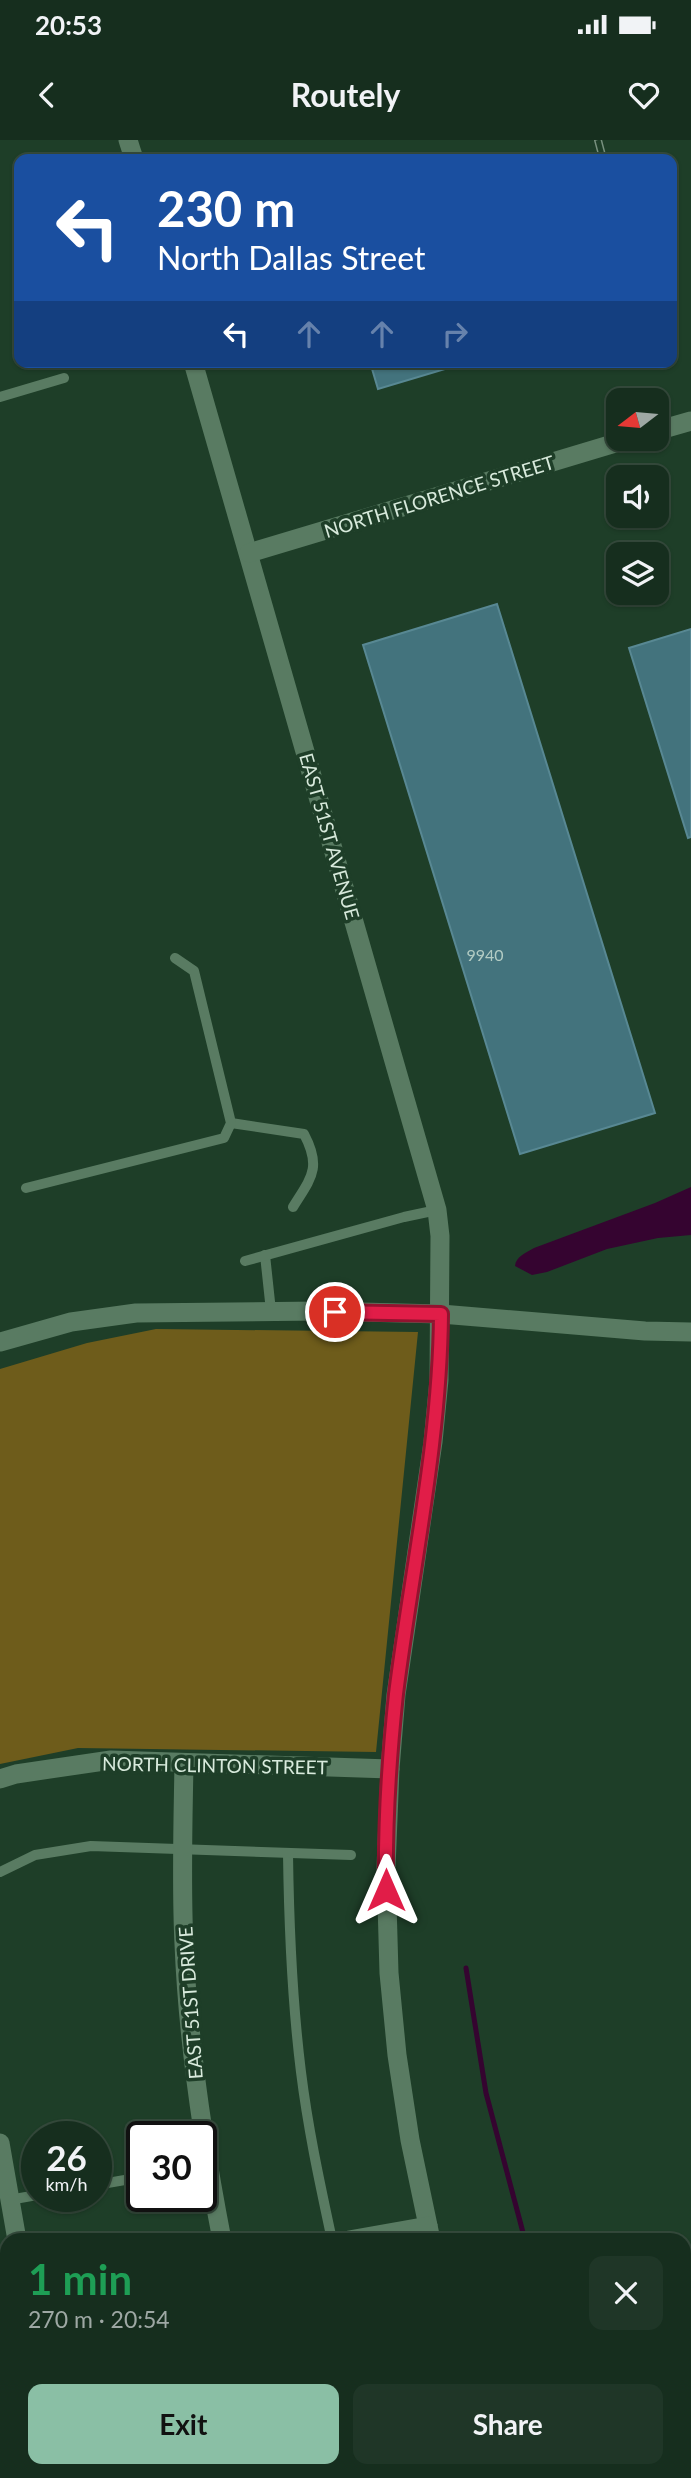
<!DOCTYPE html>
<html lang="en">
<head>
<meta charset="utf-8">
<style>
	body { margin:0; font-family:Lato,sans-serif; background:#1f3627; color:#f1f3f6; height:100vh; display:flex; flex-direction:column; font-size:26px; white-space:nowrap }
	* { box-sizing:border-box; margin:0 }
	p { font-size:23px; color:#9ea8a4 }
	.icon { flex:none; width:38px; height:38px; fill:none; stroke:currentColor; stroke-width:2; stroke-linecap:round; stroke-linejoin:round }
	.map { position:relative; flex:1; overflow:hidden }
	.details { position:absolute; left:0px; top:2093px; width:691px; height:245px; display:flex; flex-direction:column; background:#162e1e; border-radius:21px 21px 0 0; box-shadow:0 2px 5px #0004,0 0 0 2px #354a3c }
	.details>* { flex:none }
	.top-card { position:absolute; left:14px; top:14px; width:663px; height:214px; border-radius:14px; box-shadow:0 2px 5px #0004,0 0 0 2px #354a3c; background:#1a4fa0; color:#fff; overflow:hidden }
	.needle { width:46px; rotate:254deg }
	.tools { position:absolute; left:606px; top:248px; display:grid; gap:14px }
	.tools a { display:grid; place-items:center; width:63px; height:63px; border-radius:14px; background:#162e1e; box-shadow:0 2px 5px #0004,0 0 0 2px #354a3c; font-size:35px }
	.speed { position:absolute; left:21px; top:1981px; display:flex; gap:14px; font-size:35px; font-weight:700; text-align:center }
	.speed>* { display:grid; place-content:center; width:91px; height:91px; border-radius:50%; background:#162e1e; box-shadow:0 2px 5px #0004,0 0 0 2px #354a3c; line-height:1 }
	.speed small { font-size:18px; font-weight:400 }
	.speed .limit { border:4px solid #111; border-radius:10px; background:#fff; color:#111 }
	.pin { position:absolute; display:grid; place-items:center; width:60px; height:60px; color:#fff; margin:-30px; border:4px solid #fff; border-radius:50%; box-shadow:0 2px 7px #0007 }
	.me { position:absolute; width:77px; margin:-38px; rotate:0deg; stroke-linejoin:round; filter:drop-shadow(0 0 5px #0008) }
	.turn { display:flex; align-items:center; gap:24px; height:147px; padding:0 28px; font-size:32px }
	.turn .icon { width:91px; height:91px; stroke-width:2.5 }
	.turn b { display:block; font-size:49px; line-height:60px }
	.lanes { display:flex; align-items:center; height:66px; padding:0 28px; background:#0003; justify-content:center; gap:35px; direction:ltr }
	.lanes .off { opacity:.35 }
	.round { display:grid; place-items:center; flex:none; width:74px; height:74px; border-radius:14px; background:#1f3627 }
	.head { display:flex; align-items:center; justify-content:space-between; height:119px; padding:0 28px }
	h1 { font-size:42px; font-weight:700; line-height:52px; color:#1e9e55 }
	.cta { display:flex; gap:14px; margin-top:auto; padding:14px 28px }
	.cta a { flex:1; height:80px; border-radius:14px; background:#8abfa5; color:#111; font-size:28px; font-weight:700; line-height:80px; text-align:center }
	.cta a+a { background:#1f3627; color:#f1f3f6 }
	.status { display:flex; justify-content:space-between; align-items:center; height:49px; padding:0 35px; background:#162e1e; direction:ltr }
	.status svg { height:19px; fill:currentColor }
	header { display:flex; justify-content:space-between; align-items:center; height:91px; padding:0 28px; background:#162e1e; font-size:32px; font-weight:700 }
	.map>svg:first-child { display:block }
</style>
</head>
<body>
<div class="status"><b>20:53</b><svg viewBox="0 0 49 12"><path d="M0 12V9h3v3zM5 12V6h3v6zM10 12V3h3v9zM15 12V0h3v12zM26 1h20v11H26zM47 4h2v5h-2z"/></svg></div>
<header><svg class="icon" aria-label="back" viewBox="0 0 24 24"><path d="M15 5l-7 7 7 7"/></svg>Routely<svg class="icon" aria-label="heart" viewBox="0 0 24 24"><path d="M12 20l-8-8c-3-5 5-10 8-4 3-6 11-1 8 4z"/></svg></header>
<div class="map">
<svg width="691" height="2338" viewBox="0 0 691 2338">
	<rect width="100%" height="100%" fill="#1e3e28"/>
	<polygon fill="#6e5c1b" points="156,1189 418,1192 376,1612 78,1608 0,1624 0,1229 87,1203"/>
	<path fill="#350430" d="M691,1047V1095L658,1098L607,1109L547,1132L532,1135L515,1126C516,1116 526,1113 534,1108L655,1063Z"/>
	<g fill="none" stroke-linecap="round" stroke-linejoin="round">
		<g stroke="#350430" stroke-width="5">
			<polyline points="466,1828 486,1953 525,2100"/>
			<polyline points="588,2331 590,2338"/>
		</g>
	</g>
	<g fill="#43737d" stroke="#588893" stroke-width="2">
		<polygon points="370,222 455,222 455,226 378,249"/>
		<polygon points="497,464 655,973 520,1014 363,505"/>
		<polygon points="691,489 691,697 688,698 629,508"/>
	</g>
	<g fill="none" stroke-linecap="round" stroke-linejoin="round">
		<g stroke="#597b62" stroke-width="10">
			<polyline points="0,257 64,238"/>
			<path d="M231,983L304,994C322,1028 311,1038 293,1067"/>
			<polyline points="26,1048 224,998 231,983 194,831 175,818"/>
			<polyline points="265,1115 271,1171"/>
			<polyline points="245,1121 404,1077 437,1070"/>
			<path d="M288,1714C289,1787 292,1860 301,1932C308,1989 320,2044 332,2100"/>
			<polyline points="0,1732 35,1715 91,1706 351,1715"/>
			<polyline points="96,2045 142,2037"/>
			<polyline points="9,2060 37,2055"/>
			<polyline points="0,2164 7,2163"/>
			<polyline points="395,2331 397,2338"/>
		</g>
		<g stroke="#597b62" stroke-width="19">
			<polyline points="128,0 134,19"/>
			<polyline points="193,222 398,935 437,1070 440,1096 439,1240 433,1302 396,1555 390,1629 386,1728 389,1833 397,1915 410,2000 431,2100"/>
			<polyline points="656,291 691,281"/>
			<polyline points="249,413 629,299"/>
			<polyline points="0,1202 71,1182 136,1173 319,1171 441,1174 645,1191 691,1192"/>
			<path d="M184,1623C183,1683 181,1744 184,1804C188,1904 203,2002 222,2100"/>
			<polyline points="0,1639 16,1634 111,1620 390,1629"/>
			<polyline points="0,2003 17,2100"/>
			<polyline points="349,2100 428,2086"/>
			<polyline points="0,2258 7,2258"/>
			<polyline points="684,2287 691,2278"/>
			<polyline points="684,2313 691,2337"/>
			<polyline points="77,2331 79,2338"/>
			<polyline points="284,2331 286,2338"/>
			<polyline points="495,2331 497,2338"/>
		</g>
		<defs>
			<polyline id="rail" points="598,0 603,19"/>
		</defs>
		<use href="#rail" stroke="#78917f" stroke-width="8"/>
		<use href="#rail" stroke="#1e3e28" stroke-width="5" stroke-dasharray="16" stroke-linecap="butt"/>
	</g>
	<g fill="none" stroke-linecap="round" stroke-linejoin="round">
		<defs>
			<path id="route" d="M335,1172L441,1174C440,1302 412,1427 396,1554C389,1619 385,1685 386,1750"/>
		</defs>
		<use href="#route" stroke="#92132f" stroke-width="18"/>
		<use href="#route" stroke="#e11d48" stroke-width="12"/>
	</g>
	<g text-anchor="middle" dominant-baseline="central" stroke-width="7" stroke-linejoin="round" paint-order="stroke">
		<g font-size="16" fill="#b3ccc4">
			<text x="485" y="814">9940</text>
		</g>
		<g font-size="19" fill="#d8eadc" stroke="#1e3e28">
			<text transform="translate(439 356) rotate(-17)">NORTH FLORENCE STREET</text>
			<text transform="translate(330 696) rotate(74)">EAST 51ST AVENUE</text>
			<text transform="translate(215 1625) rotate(1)">NORTH CLINTON STREET</text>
			<text transform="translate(190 1863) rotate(-94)">EAST 51ST DRIVE</text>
		</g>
	</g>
</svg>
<div class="tools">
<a><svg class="needle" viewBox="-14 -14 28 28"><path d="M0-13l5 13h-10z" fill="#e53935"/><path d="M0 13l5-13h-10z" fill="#9ea8a4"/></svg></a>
<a><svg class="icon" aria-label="sound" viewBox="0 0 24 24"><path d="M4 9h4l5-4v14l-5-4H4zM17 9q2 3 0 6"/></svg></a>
<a><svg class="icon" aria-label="layers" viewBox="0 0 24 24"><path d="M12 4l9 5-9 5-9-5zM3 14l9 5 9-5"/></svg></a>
</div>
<div class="speed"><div>26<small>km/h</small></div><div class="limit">30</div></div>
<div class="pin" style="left:335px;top:1172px;background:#d93025"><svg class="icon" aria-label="arrive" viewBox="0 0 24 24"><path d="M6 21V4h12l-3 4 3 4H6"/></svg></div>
<svg class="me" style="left:386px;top:1750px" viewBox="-20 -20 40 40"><path d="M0-17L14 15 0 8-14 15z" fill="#e11d48" stroke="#fff" stroke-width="4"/></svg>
<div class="top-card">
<div class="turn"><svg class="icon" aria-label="left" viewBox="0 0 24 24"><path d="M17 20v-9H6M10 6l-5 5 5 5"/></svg><div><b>230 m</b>North Dallas Street</div></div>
<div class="lanes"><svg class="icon" aria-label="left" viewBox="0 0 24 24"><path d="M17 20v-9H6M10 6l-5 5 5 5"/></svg><svg class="icon off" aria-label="ahead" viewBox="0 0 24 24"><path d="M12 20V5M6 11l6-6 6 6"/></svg><svg class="icon off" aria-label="ahead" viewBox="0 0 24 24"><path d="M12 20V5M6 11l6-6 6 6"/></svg><svg class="icon off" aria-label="right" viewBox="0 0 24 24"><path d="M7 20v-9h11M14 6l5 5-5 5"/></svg></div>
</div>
<section class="details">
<div class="head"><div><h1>1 min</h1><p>270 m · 20:54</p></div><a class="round"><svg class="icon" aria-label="close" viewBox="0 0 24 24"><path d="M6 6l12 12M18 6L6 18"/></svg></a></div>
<div class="cta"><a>Exit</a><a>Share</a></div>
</section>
</div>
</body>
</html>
